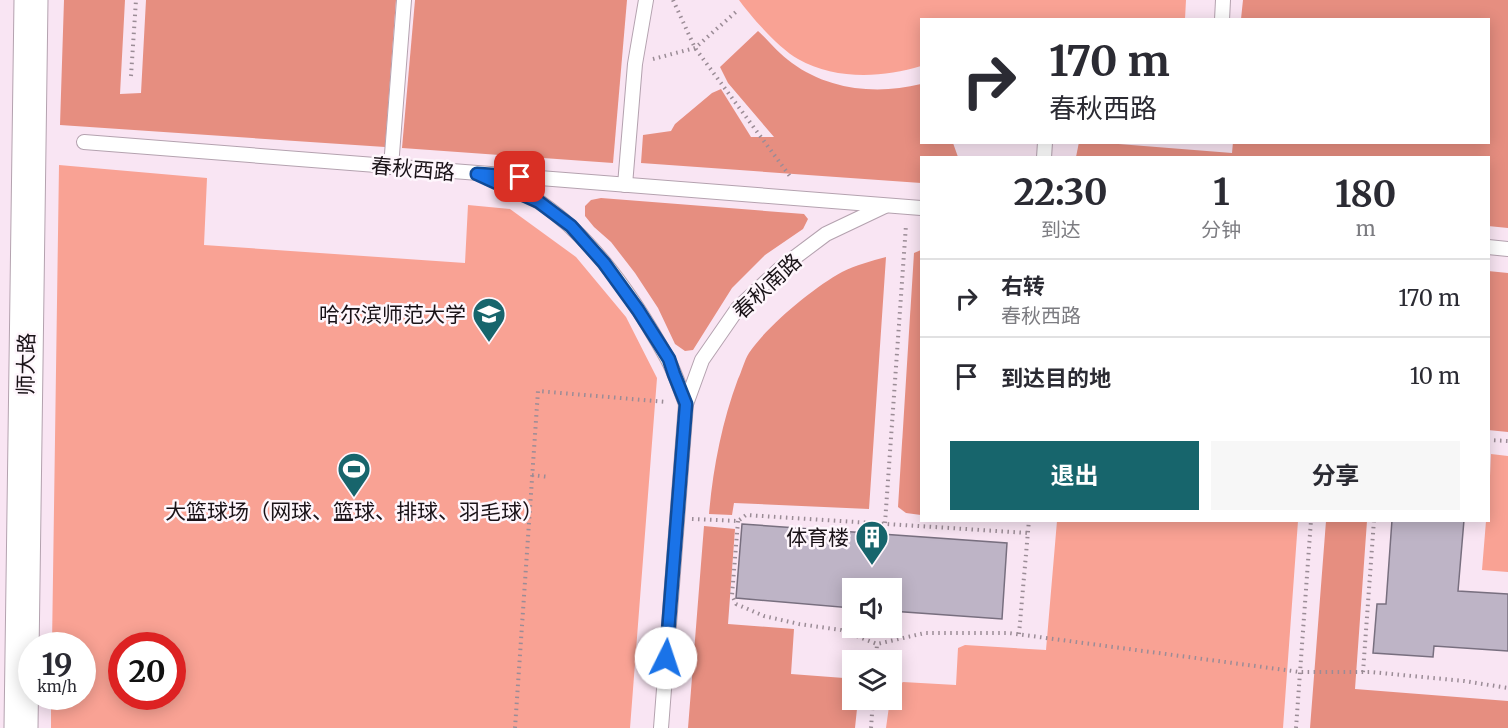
<!DOCTYPE html>
<html lang="zh">
<head>
<meta charset="utf-8">
<style>
	body { margin:0; font-family:Merriweather,"Noto Sans SC",serif; background:#f7f7f7; color:#2b2b33; height:100vh; display:flex; flex-direction:column; font-size:22px; white-space:nowrap }
	* { box-sizing:border-box; margin:0 }
	p { font-size:20px; color:#7c7c81 }
	.icon { flex:none; width:33px; height:33px; fill:none; stroke:currentColor; stroke-width:2; stroke-linecap:round; stroke-linejoin:round }
	.map { position:relative; flex:1; overflow:hidden }
	.side { position:absolute; left:920px; top:156px; width:570px; height:366px; display:flex; flex-direction:column; background:#fff; border-radius:0px; box-shadow:0 3px 15px #0003 }
	.side>* { flex:none }
	.banner { position:absolute; left:920px; top:18px; width:570px; height:126px; border-radius:0px; box-shadow:0 3px 15px #0003; background:#fff; color:#2b2b33; overflow:hidden }
	.buttons { position:absolute; left:842px; top:578px; display:grid; gap:12px }
	.buttons a { display:grid; place-items:center; width:60px; height:60px; border-radius:0px; background:#fff; box-shadow:0 3px 15px #0003; font-size:30px }
	.speed { position:absolute; left:18px; top:632px; display:flex; gap:12px; font-size:30px; font-weight:700; text-align:center }
	.speed>* { display:grid; place-content:center; width:78px; height:78px; border-radius:50%; background:#fff; box-shadow:0 3px 15px #0003; line-height:1 }
	.speed small { font-size:15px; font-weight:400 }
	.speed .limit { border:9px solid #d22; background:#fff; color:#111 }
	.pin { position:absolute; display:grid; place-items:center; width:51px; height:51px; color:#fff; margin:-26px; border-radius:12px; box-shadow:0 3px 9px #0006 }
	.me { position:absolute; width:66px; margin:-33px; rotate:4deg; stroke-linejoin:round; filter:drop-shadow(0 0 4px #0008) }
	.turn { display:flex; align-items:center; gap:21px; height:126px; padding:0 30px; font-size:27px }
	.turn .icon { width:78px; height:78px; stroke-width:2.5 }
	.turn b { display:block; font-size:42px; line-height:51px }
	.eta { display:flex; justify-content:space-evenly; align-items:center; height:102px; text-align:center }
	.eta b { font-size:36px; font-weight:700; line-height:42px }
	.primary-button { display:flex; gap:12px; margin-top:auto; padding:12px 30px }
	.primary-button a { flex:1; height:69px; border-radius:0px; background:#17656c; color:#fff; font-size:24px; font-weight:700; line-height:69px; text-align:center }
	.primary-button a+a { background:#f7f7f7; color:#2b2b33 }
	ul { padding:0; list-style:none }
	li { display:flex; align-items:center; gap:18px; height:78px; padding:0 30px; border-top:2px solid #e1e1e2 }
	li div { flex:1 }
	li b { display:block; font-size:22px }
	li em { font-style:normal }
	.map>svg:first-child { display:block }
</style>
</head>
<body>
<div class="map">
<svg width="1508" height="728" viewBox="0 0 1508 728">
	<rect width="100%" height="100%" fill="#f9e5f3"/>
	<g fill="#f9a294" fill-rule="evenodd">
		<path d="M739,0H1186L1185,19L921,20V66C882,78 835,80 798,59C779,48 752,18 739,0Z"/>
		<path d="M59,165L207,178L204,245L465,263L468,205L510,209L576,257L626,317L657,378L630,728H51V696H82V645H52ZM122,645H172V696H122Z"/>
		<polygon points="1491,454 1508,456 1508,572 1482,570 1486,521 1488,520"/>
		<polygon points="1057,521 1298,521 1283,728 886,728 891,692 903,682 956,685 958,648 965,645 1046,650"/>
	</g>
	<g fill="#e68e80">
		<polygon points="64,0 125,0 120,94 141,93 146,0 396,0 385,147 60,125"/>
		<polygon points="415,0 627,0 613,163 402,148"/>
		<polygon points="1243,0 1508,0 1508,228 1488,226 1488,158 1076,157 1079,142 1106,143 1232,153 1233,142 1488,142 1488,20 1241,19"/>
		<path d="M758,31C769,41 779,54 792,63C829,90 877,95 921,84V142L953,143L958,157L921,158V183L641,163L643,135L671,131L675,124L712,93L721,89L751,137H774L728,83L720,67Z"/>
		<polygon points="601,198 804,214 808,219 803,229 765,255 732,288 693,350 685,351 675,344 658,308 635,273 611,242 594,227 585,216 585,206 591,200"/>
		<polygon points="921,250 921,515 906,513 898,507 914,253"/>
		<path d="M886,257L869,509L734,503L732,515L709,514C713,468 722,422 738,379C742,371 744,361 749,353C766,327 814,287 842,272C856,265 871,261 886,257Z"/>
		<polygon points="1488,271 1508,273 1508,432 1488,430"/>
		<polygon points="1326,521 1367,521 1355,689 1508,701 1508,728 1310,728"/>
		<polygon points="704,526 735,529 728,624 794,629 791,674 844,678 852,684 852,699 858,699 855,728 688,728"/>
	</g>
	<g fill="#beb4c6" stroke="#786f7f" stroke-width="1.5">
		<polygon points="1392,520 1464,520 1458,591 1508,594 1508,651 1434,646 1433,657 1373,653 1377,604 1386,604"/>
		<polygon points="742,524 1007,543 1002,619 891,611 891,588 852,588 852,608 736,598"/>
	</g>
	<g fill="none" stroke-linecap="round" stroke-linejoin="round">
		<defs>
			<g id="service">
				<polyline points="1222,20 1223,0"/>
				<polyline points="84,142 921,208"/>
				<polyline points="1044,158 1045,142"/>
				<polyline points="391,167 404,0"/>
				<path d="M488,178C505,186 526,192 541,203C594,239 637,303 667,358C675,372 680,389 686,404"/>
				<polyline points="625,185 635,64 646,0"/>
				<polyline points="1488,247 1508,249"/>
				<polyline points="661,728 686,404 702,360 738,308 782,267 826,234 885,206"/>
			</g>
			<polyline id="tertiary" points="21,728 31,0"/>
		</defs>
		<use href="#service" stroke="#b4a2af" stroke-width="16"/>
		<use href="#tertiary" stroke="#b4a2af" stroke-width="35"/>
		<g stroke="#9b8c96" stroke-width="4" stroke-dasharray="1.5 4.5" stroke-linecap="butt">
			<polyline points="673,0 695,48 792,179"/>
			<polyline points="653,59 695,48 737,11"/>
			<polyline points="131,76 136,0"/>
			<polyline points="1488,440 1508,441"/>
			<polyline points="532,475 549,477"/>
			<polyline points="692,519 738,521 746,515 1028,533"/>
			<polyline points="738,521 732,595 736,604 764,616 799,624 841,630 877,644 925,633 1009,633 1300,672 1371,672 1464,681 1508,688"/>
			<polyline points="885,523 906,225"/>
			<polyline points="1019,634 1029,520"/>
			<polyline points="876,660 877,644"/>
			<polyline points="1363,672 1374,520"/>
			<polyline points="515,728 538,391 667,402"/>
			<polyline points="871,728 873,699"/>
			<polyline points="1296,728 1311,520"/>
		</g>
		<use href="#service" stroke="#fff" stroke-width="14"/>
		<use href="#tertiary" stroke="#fff" stroke-width="33"/>
	</g>
	<g fill="none" stroke-linecap="round" stroke-linejoin="round">
		<defs>
			<polyline id="route" points="520,177 477,174 539,202 571,226 604,263 638,310 669,359 674,374 686,404 666,658"/>
		</defs>
		<use href="#route" stroke="#114b97" stroke-width="15"/>
		<use href="#route" stroke="#1a73e8" stroke-width="10"/>
	</g>
	<defs>
		<symbol id="university-pin" viewBox="-11 -11 22 30"><path d="M0 17L-7.5 6A9.5 9.5 0 1 1 7.5 6Z" fill="#17656c" stroke="#fef6fc"/><path d="M0-5L7-2L0 1L-7-2ZM-4 1L0 2.5L4 1V4Q0 6-4 4Z" fill="#fff"/></symbol>
		<symbol id="stadium-pin" viewBox="-11 -11 22 30"><path d="M0 17L-7.5 6A9.5 9.5 0 1 1 7.5 6Z" fill="#17656c" stroke="#fef6fc"/><path d="M0-5a6.5 5 0 1 0 0 10a6.5 5 0 1 0 0-10ZM-3.5-1.8h7v3.6h-7Z" fill="#fff"/></symbol>
		<symbol id="building-pin" viewBox="-11 -11 22 30"><path d="M0 17L-7.5 6A9.5 9.5 0 1 1 7.5 6Z" fill="#17656c" stroke="#fef6fc"/><path d="M-4-6H4V6H1V3H-1V6H-4ZM-2.5-4.3h1.7v1.8h-1.7ZM.8-4.3h1.7v1.8H.8ZM-2.5-1h1.7V.8h-1.7ZM.8-1h1.7V.8H.8Z" fill="#fff"/></symbol>
	</defs>
	<g fill-rule="evenodd">
		<use href="#university-pin" x="470" y="295" width="38" height="52"/>
		<use href="#stadium-pin" x="335" y="450" width="38" height="52"/>
		<use href="#building-pin" x="853" y="518" width="38" height="52"/>
	</g>
	<g text-anchor="middle" dominant-baseline="central" stroke-width="5" stroke-linejoin="round" paint-order="stroke">
		<g font-size="21" fill="#191217" stroke="#fef6fc">
			<text transform="translate(413 169) rotate(5)">春秋西路</text>
			<text transform="translate(767 286) rotate(-43)">春秋南路</text>
			<text transform="translate(26 364) rotate(-89)">师大路</text>
		</g>
		<g font-size="21" fill="#191217" stroke="#fef6fc" text-anchor="end">
			<text x="466" y="314">哈尔滨师范大学</text>
			<text x="354" y="511" text-anchor="middle">大篮球场（网球、篮球、排球、羽毛球）</text>
			<text x="849" y="537">体育楼</text>
		</g>
	</g>
</svg>
<div class="buttons">
<a><svg class="icon" aria-label="sound" viewBox="0 0 24 24"><path d="M4 9h4l5-4v14l-5-4H4zM17 9q2 3 0 6"/></svg></a>
<a><svg class="icon" aria-label="layers" viewBox="0 0 24 24"><path d="M12 4l9 5-9 5-9-5zM3 14l9 5 9-5"/></svg></a>
</div>
<div class="speed"><div>19<small>km/h</small></div><div class="limit">20</div></div>
<div class="pin" style="left:520px;top:177px;background:#d93025"><svg class="icon" aria-label="arrive" viewBox="0 0 24 24"><path d="M6 21V4h12l-3 4 3 4H6"/></svg></div>
<svg class="me" style="left:666px;top:658px" viewBox="-20 -20 40 40"><circle r="19" fill="#fff"/><path d="M0-13L10 11 0 6-10 11z" fill="#1a73e8"/></svg>
<div class="banner">
<div class="turn"><svg class="icon" aria-label="right" viewBox="0 0 24 24"><path d="M7 20v-9h11M14 6l5 5-5 5"/></svg><div><b>170 m</b>春秋西路</div></div>
</div>
<section class="side">
<div class="eta">
<div><b>22:30</b><p>到达</p></div>
<div><b>1</b><p>分钟</p></div>
<div><b>180</b><p>m</p></div>
</div>
<ul>
<li><svg class="icon" aria-label="right" viewBox="0 0 24 24"><path d="M7 20v-9h11M14 6l5 5-5 5"/></svg><div><b>右转</b><p>春秋西路</p></div><em>170 m</em></li>
<li><svg class="icon" aria-label="arrive" viewBox="0 0 24 24"><path d="M6 21V4h12l-3 4 3 4H6"/></svg><div><b>到达目的地</b></div><em>10 m</em></li>
</ul>
<div class="primary-button"><a>退出</a><a>分享</a></div>
</section>
</div>
</body>
</html>
